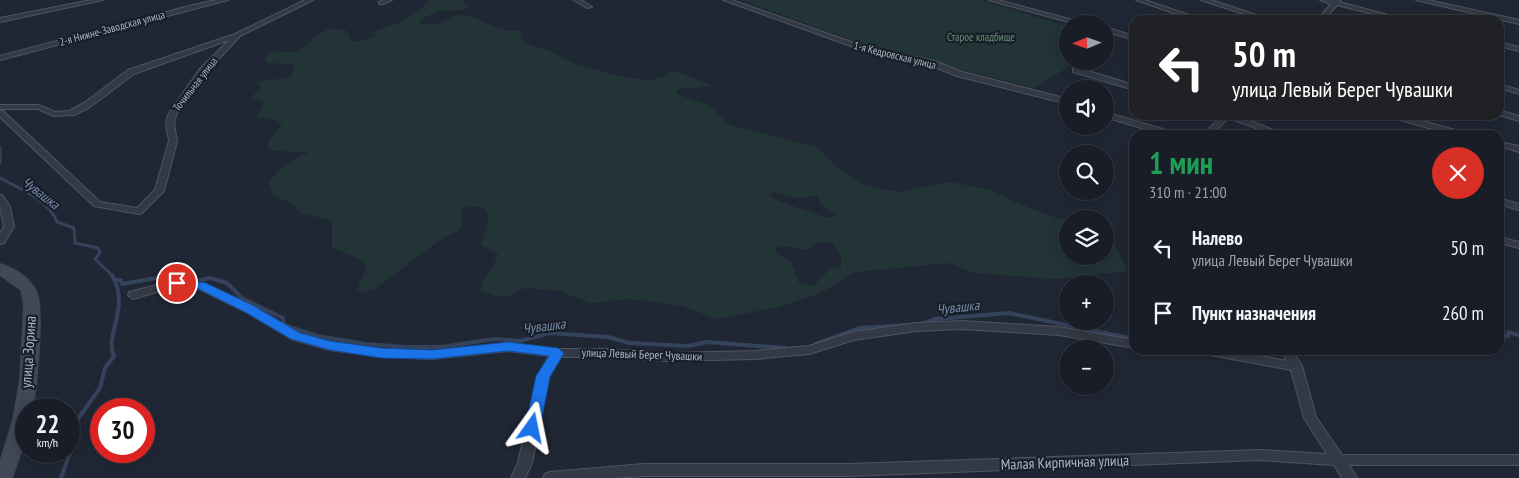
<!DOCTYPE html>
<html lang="ru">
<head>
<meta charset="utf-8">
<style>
	body { margin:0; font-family:"PT Sans Narrow",sans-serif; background:#252a33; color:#f1f3f6; height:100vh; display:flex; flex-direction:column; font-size:19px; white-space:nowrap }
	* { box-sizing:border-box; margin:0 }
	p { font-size:16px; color:#9fa2a7 }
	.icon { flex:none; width:28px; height:28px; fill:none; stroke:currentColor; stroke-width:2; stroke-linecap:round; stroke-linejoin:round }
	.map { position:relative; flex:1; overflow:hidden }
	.sheet { position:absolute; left:1129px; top:130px; width:375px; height:225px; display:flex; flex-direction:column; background:#181d27; border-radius:15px; box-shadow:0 2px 12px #0003,0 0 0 1px #363b44 }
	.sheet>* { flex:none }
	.hud { position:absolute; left:1129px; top:15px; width:375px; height:105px; border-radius:15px; box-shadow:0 2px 12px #0003,0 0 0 1px #363b44; background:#202124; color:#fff; overflow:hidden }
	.needle { width:32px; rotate:268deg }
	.controls { position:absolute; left:1059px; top:15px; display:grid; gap:10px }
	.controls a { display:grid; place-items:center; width:55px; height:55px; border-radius:50%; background:#181d27; box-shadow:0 2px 12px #0003,0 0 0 1px #363b44; font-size:25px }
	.speed { position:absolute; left:15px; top:398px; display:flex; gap:10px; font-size:25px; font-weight:700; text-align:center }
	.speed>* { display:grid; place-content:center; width:65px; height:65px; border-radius:50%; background:#181d27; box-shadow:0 2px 12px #0003,0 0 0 1px #363b44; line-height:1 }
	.speed small { font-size:12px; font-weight:400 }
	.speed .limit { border:8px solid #d22; background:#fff; color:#111 }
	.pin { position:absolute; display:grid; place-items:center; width:42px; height:42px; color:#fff; margin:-21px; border:2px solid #fff; border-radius:50%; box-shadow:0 1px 5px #0007 }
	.me { position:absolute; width:55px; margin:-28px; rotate:12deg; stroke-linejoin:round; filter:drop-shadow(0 0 4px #0008) }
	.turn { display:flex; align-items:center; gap:18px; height:105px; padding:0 20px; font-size:22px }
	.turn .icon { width:65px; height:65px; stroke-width:2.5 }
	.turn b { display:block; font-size:35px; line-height:42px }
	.round { display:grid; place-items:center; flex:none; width:52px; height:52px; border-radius:26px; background:#252a33 }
	.overview { display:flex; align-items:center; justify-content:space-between; height:85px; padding:0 20px }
	h1 { font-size:30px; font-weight:800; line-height:38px; color:#1e9e55 }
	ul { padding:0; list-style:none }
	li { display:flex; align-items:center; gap:15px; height:65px; padding:0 20px }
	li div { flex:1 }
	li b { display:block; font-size:19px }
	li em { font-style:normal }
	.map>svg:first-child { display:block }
</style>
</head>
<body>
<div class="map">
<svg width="1519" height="478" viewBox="0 0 1519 478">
	<rect width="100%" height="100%" fill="#202734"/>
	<g fill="#233436" fill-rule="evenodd">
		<path d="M431,0H462L471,7L462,10L437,11L419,21L421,24C429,24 438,25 444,21C451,18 453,14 461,15C484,16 496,35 520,30L523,42L552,52L572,63L615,75L648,81L663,77L669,72L675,71L708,84L711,86L679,89L676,94L709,105L730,125L816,147L843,172L864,185L898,192L951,182L991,190L1015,202L1056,218L1067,220L1068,256H1105V233L1110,238L1128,271L1055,279L974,273L948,263L856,272L820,293L778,307L718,319L681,306L659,302L627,299L590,303L560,291L525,288L508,296H494L481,291C482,276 494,269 498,254L481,245L488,223L487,211L478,206H466L460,212L463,221L458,231L444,237L375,289L363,292L357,290L367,267L361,259L332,248V220L303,214L290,202L273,196L269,184C279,164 290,163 308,152L275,151L267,148L269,140L282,125L275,119L257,117L264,102L251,98L261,87L258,82L291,77L295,64L266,63V57L272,51C280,51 291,54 299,50C315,40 324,22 347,31L351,42H357L377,35L372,32L406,20ZM772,192C782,192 791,198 800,198C807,197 810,196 817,196L822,205L836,216L828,218L778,201L771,196ZM819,242L832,243L841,254V268L830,269L813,286L799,283L791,262L776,253V248L782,246L808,250Z"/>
		<polygon points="741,0 980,0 1067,26 1068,61 1077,61 1035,88 863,44"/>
	</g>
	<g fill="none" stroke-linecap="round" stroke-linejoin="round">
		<g stroke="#34425b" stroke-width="3">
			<polyline points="0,148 0,163"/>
			<path d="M0,178C19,188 50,201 57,222L74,228L75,243L98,248L100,253L95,259L113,276"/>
			<polyline points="160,276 178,276"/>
		</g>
		<g stroke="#34425b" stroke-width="4">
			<polyline points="115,280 121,280 122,284 174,275 197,281 210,278 227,283 242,298 283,318 284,325 317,336 366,344 406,347 441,347 495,339 520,341 550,333 608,337 630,343 688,346 707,342 785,348"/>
			<polyline points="922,324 936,319 1009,313 1134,339"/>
			<polyline points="1499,338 1508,336 1508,332 1519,335"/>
			<polyline points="816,344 860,328 908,325"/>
			<polyline points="1244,350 1265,355 1279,350"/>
			<path d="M61,478L74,441L75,423L100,388L105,368L114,356C104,335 131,308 112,275"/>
		</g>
		<defs>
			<g id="street">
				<polygon points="91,0 103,0 0,22 0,18"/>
				<polygon points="216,0 228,0 0,60 0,56 189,6"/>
				<polygon points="305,0 313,0 240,36 205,74 176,115 174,125 177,141 164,191 142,213 139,214 94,206 0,117 0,111 3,111 100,202 137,208 155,190 169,141 166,125 168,115 199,70 229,40 134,74 90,107 74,115 54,116 38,109 0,109 0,105 39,105 55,112 69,111 84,103 128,70 235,34"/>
				<polygon points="383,0 392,0 383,4 379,4 379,2"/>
				<polygon points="573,0 581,0 592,7 587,8"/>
				<polygon points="723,0 732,0 863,46 934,61 963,72 1068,99 1068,104 957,76 929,65 859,49"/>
				<polygon points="988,0 998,0 1088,24 1076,24"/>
				<polygon points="1136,0 1145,0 1204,20 1194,20"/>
				<polygon points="1201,0 1211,0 1272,20 1262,20"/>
				<polygon points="1320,0 1341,0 1339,2 1407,20 1396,20 1337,5 1324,20 1317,20 1331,4"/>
				<polygon points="1416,0 1428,0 1519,20 1519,24"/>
				<polygon points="1105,27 1134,36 1134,40 1105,31"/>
				<polygon points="1499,42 1519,47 1519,51 1499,46"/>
				<polygon points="1073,68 1079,68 1134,85 1134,90 1073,72"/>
				<polygon points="1499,84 1519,90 1519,94 1499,88"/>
				<polygon points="1499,110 1519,116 1519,121 1499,115"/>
				<polygon points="1105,112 1176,133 1177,135 1164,135 1105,117"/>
				<polygon points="1222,115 1235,115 1287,135 1275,135 1228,118 1212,135 1203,135"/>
				<polygon points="1388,115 1401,115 1466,133 1467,135 1454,135 1389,117"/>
				<polygon points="1499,142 1519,146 1519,152 1499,146"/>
				<polygon points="0,195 3,196 10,207 14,227 4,243 0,244 0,233 4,227 0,207"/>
				<polygon points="1499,198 1519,204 1519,210 1499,204"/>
				<polygon points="1499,237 1519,242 1519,248 1499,243"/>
				<polygon points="177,280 205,284 254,306 299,333 330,342 381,349 432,351 508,343 557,349 603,349 668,353 755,351 809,346 853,332 916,323 962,321 1059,327 1134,340 1134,348 1059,335 962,329 916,331 854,340 809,354 755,359 668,361 603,357 560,357 549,377 532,463 525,478 511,478 518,463 537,377 549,356 508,351 432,359 381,357 330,350 291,339 246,312 199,289 177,286 133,299 128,295 129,292"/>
				<polygon points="1199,350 1227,350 1287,361 1280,350 1292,350 1302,366 1316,417 1342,455 1519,455 1519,465 1349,465 1357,478 1342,478 1334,465 1260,460 849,476 643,476 615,478 543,478 545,474 550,472 643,464 849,464 1260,450 1327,454 1304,418 1291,370 1205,354 1201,353"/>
			</g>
			<path id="secondary" d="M0,264C14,268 29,277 36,291C45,307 36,388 33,409H26V438L12,478H0V462L13,420L20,380L24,304L21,290L0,275Z"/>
		</defs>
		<use href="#street" stroke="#4e5460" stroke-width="2"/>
		<use href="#secondary" stroke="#3d434f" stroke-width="2"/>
		<use href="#street" fill="#333a45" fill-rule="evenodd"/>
		<use href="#secondary" fill="#414858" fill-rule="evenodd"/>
	</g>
	<polygon fill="#1a73e8" stroke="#114b97" points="177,279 206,283 254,306 300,333 330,341 381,348 432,350 508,342 558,348 564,353 550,377 540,428 537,433 527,433 525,428 536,376 549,356 508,351 432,359 381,358 330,350 291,339 245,312 199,289 173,285 171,283"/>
	<g text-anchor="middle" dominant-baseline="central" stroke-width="4.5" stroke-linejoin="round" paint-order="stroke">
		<g font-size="11" fill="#adb4c2" stroke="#191f29">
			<text transform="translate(112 28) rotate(-15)">2-я Нижне-Заводская улица</text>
			<text transform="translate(895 55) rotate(14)">1-я Кедровская улица</text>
			<text transform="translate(195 84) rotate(-52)">Точильная улица</text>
		</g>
		<g font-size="11" fill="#669173" stroke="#191f29">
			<text x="981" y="37">Старое кладбище</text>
		</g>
		<g font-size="12" fill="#adb4c2" stroke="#191f29">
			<text transform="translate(642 354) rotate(2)">улица Левый Берег Чувашки</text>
		</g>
		<g font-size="14" font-style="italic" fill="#7689aa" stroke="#191f29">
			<text transform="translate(41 193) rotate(38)">Чувашка</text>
			<text transform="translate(958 307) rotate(-6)">Чувашка</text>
			<text transform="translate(544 326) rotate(-7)">Чувашка</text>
		</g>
		<g font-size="15" fill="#adb4c2" stroke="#191f29">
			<text transform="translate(28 352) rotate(-86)">улица Зорина</text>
			<text transform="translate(1065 462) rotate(-2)">Малая Кирпичная улица</text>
		</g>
	</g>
</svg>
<div class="controls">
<a><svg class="needle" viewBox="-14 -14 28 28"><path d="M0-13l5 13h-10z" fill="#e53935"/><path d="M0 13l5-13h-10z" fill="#9fa2a7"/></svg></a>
<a><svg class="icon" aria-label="sound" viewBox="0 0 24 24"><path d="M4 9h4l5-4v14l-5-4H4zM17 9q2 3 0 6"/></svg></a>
<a><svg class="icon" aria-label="search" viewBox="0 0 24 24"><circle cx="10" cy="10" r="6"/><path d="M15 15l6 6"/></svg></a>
<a><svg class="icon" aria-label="layers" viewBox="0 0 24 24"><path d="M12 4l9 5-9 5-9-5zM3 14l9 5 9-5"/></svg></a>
<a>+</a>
<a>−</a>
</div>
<div class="speed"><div>22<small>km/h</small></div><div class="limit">30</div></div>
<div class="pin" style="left:177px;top:283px;background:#d93025"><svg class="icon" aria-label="arrive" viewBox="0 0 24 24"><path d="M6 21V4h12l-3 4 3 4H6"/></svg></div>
<svg class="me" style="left:532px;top:428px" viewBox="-20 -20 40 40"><path d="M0-17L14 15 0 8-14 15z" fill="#1a73e8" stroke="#fff" stroke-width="4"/></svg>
<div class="hud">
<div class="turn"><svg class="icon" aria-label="left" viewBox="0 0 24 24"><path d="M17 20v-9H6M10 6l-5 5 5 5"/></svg><div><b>50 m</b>улица Левый Берег Чувашки</div></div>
</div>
<section class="sheet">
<div class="overview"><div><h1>1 мин</h1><p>310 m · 21:00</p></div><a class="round" style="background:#d93025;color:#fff"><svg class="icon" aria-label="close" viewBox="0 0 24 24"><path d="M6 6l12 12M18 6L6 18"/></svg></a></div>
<ul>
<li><svg class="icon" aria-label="left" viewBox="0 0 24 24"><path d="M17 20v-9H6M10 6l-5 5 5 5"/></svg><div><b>Налево</b><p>улица Левый Берег Чувашки</p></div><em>50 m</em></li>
<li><svg class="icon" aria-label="arrive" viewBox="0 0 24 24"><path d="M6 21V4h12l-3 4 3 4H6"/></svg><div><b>Пункт назначения</b></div><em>260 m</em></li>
</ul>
</section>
</div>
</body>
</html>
